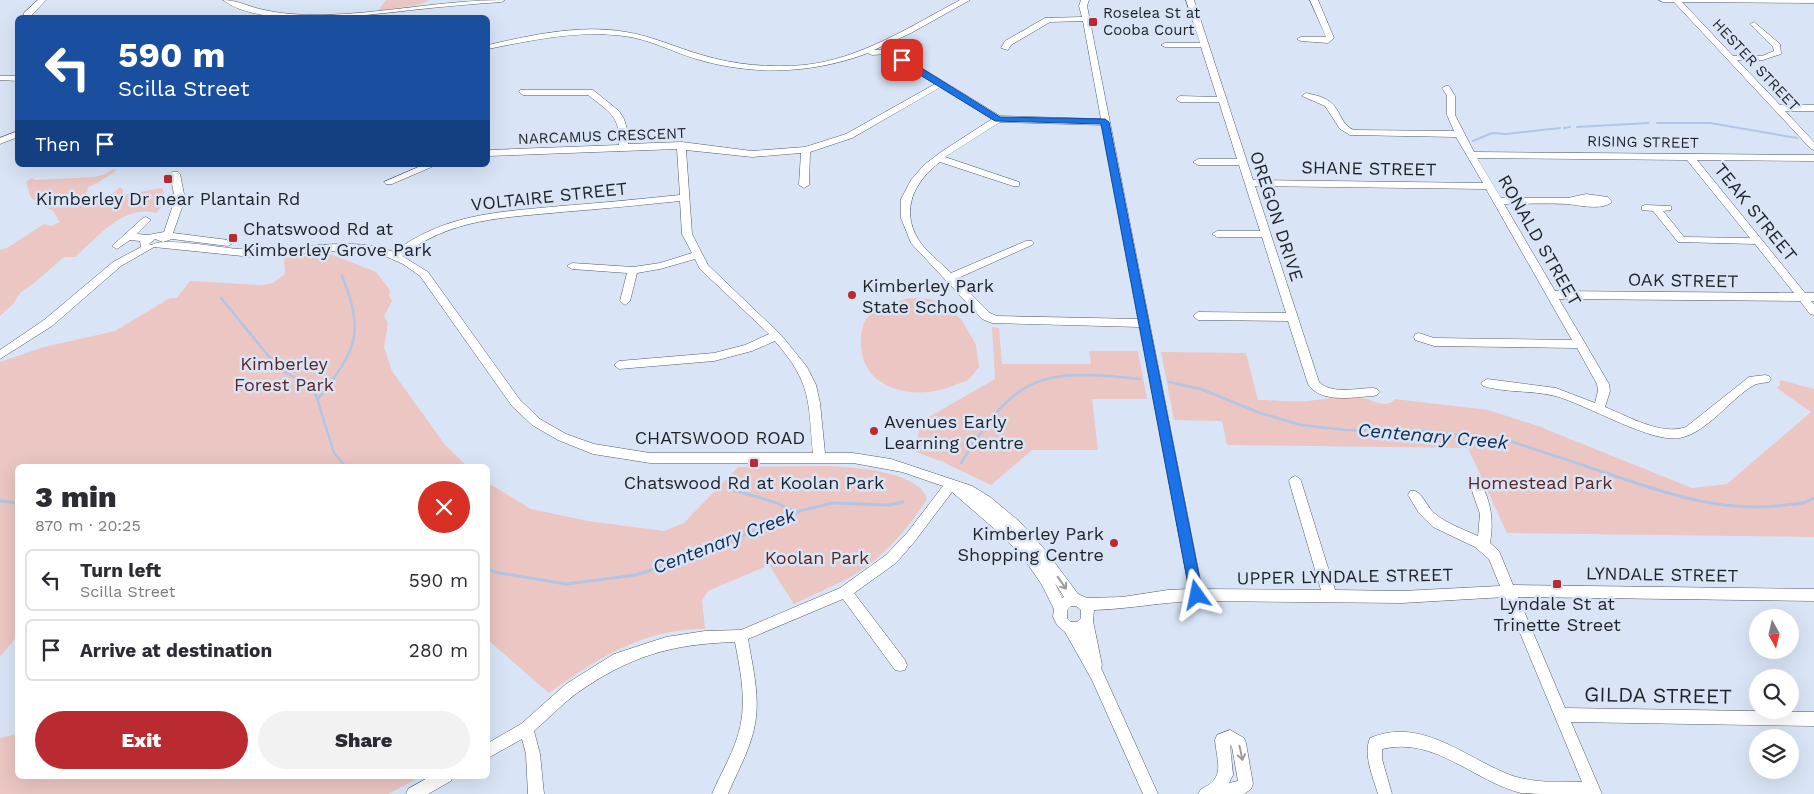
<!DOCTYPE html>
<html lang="en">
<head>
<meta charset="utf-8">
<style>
	body { margin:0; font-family:"Work Sans",sans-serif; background:#f2f2f3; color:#2b2b33; height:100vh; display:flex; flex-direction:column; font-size:19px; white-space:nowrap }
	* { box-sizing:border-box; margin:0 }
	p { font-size:16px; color:#7c7c81 }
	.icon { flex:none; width:28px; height:28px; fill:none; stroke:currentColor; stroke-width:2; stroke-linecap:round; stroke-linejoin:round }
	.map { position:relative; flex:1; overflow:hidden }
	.details { position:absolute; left:15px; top:464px; width:475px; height:315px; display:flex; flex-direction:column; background:#fff; border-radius:8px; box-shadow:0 5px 20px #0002 }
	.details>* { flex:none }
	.hud { position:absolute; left:15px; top:15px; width:475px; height:152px; border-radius:8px; box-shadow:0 5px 20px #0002; background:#1a4fa0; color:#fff; overflow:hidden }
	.needle { width:32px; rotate:172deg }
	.buttons { position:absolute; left:1749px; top:609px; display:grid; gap:10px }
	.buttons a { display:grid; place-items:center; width:50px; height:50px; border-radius:50%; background:#fff; box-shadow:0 5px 20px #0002; font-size:25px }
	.pin { position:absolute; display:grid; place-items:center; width:42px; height:42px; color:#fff; margin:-21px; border-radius:10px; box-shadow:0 2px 8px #0006 }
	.me { position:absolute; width:55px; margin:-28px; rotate:348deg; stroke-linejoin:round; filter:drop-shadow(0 0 4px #0008) }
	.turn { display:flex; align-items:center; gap:18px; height:105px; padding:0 20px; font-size:22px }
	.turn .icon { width:65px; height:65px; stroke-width:2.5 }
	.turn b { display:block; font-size:35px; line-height:42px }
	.then { display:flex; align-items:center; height:48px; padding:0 20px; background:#0003; gap:10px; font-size:19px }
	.round { display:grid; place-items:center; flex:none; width:52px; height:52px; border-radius:26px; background:#f2f2f3 }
	.headline { display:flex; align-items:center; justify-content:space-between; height:85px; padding:0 20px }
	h1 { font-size:30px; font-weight:800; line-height:38px }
	.primary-button { display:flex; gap:10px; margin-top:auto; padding:10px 20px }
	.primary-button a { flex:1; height:58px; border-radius:30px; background:#ba2a31; color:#fff; font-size:20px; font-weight:800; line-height:58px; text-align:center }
	.primary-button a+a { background:#f2f2f3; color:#2b2b33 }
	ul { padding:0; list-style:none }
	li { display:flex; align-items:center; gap:15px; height:62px; margin:0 10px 8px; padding:0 10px; border:2px solid #e1e1e2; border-radius:8px }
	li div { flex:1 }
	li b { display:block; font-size:19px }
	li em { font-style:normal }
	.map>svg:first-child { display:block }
</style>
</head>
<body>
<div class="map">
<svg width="1814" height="794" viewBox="0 0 1814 794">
	<rect width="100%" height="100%" fill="#d9e5f6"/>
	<g fill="#ebc6c2">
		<polygon points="386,0 429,0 421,4 378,11"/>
		<path d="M113,169L117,170L99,182L88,187L87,194C99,199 111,197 120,187L123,190V195L162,188L167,201L156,213C123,204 97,238 75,257H64L34,283L20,293L14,303L0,316V250L7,248L44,224L51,226L60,222L53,211L31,198L26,182L32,178L35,180L94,177L103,175Z"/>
		<polygon points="330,254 376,272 390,290 389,296 392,301 384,316 388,323 384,347 392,371 445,445 467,466 18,466 17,636 0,657 0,362 44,347 115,331 170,298 177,298 190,281 262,285 273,283 285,274 284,258"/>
		<path d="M908,298L930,299L945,305L961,319L976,345L979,367C976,370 973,376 969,379C966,382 959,383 955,385C916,402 859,391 861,340C861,331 863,320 870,315C881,306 895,303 908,298Z"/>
		<polygon points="992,327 999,328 1002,364 1091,364 1089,351 1138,351 1147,399 1092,399 1098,450 1032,450 991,485 943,462 916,452 920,422 995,379"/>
		<path d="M1161,352L1246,353L1258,400C1274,400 1290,402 1305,401C1324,400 1344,394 1363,398C1375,400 1384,410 1395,399L1488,410L1538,426L1692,488L1727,484L1811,412L1777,388L1780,385V380L1814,389V537L1507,533L1468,448L1227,445L1222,421L1174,420Z"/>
		<path d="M827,466C851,467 920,471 927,499C912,523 892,547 869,565C847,581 819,592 794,604L769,565L708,591L702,600L705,629C645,628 596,659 549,693L488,640V483L531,509L588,521L664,531L684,523L738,467Z"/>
		<polygon points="17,734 18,776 422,776 388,794 0,794 0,738"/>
	</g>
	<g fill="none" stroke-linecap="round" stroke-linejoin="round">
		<g stroke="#b1c6e6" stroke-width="2">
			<polyline points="1657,123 1710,123 1797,138"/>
			<polyline points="1577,127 1648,123"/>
			<polyline points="1564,128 1570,127"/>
			<polyline points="1473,141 1492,133 1506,134 1560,128"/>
		</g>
		<g stroke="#b1c6e6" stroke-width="2.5">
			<polyline points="221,298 279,369 306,383 316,395 334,453 345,466"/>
			<polyline points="1169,382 1201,389 1260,413 1301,425 1345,430 1425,431 1507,440 1589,467"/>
			<path d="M318,399C355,351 366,335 342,276"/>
			<path d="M961,463C1015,375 1039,368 1140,379"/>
		</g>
		<g stroke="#b1c6e6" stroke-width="3">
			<path d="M1585,466C1650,487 1715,515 1785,505C1795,504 1806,504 1814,498"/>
			<polyline points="730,489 774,502 796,512"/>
			<polyline points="0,501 18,503"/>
			<polyline points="488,568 494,572 566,584 636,575 706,552 796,512 832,503 889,505 903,502"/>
		</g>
		<defs>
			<g id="minor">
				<polygon points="38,0 46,0 30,17 24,17 24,13"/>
				<path d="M223,0C237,0 247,6 260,9C280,14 300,15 321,15C382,14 442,0 505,0L501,2C474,4 448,6 421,9C374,14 262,31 223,0Z"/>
				<path d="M960,0H970L911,33L874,50H892L1000,116L1101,119L1083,21L1050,22L1011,45L1008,50L1001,48L1005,41L1045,18L1082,17L1079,6L1081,0H1089L1087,6L1202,589L1321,590L1289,481L1291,478L1295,476L1299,478L1301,481L1335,590L1402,591L1500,586L1489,559L1475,547L1433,527L1419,513L1408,495L1410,491C1421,488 1426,506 1434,513C1447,524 1463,529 1478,536L1480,514L1470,485L1472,481L1476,480L1480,481C1491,502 1494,520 1490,543L1499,551L1513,585L1814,589V601L1518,597L1565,708L1814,712V726L1571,722L1602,794C1584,794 1566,794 1548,794C1539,794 1530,794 1521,793C1473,781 1435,736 1382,749V759L1392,794H1378C1373,777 1363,755 1370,738C1423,716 1466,759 1513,776C1535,783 1559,782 1582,782L1505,597L1402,603L1197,601C1162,602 1129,609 1094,610L1093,621L1102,665L1101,668L1158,794H1143L1092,680L1065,632L1057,625L1053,617L1054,609L1042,585L1025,560L1005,538L952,492L915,541L896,563L854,593L905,660L907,665L905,670L900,671L895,670L843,599L748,639C753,669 761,699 754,729C749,752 737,772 728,794H712C720,775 731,757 737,738C748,706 741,674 735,642C671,644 630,656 577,693C562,704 548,719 534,731L540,754L544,794H528L526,754L522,739L488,758V743L521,724L566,684L614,654L666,637L705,631L741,630L840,588L886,555L907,533L943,486L902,472L853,463H650L593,454L558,440L532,425L512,406L420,276L403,264L385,256L370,252L334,251L252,257L154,247L121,266L52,326L0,359V350L44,320L113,262L141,247L140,241L130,240L117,249L112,246L143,218L146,217L151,220L137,234L148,235L164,232L175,199L170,174L172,172H178L180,174L185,199L173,233L228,240L233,243L228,246L172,239L163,242L155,239L149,244L152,245C161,237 223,248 238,249C290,254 344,233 394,252C446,213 500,212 561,206C601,203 640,199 680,195L677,149L488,156V150L619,145C621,116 608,111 588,95H523L519,92L520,90H593L619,111L624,119L628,132V144L682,142L752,151L805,147L846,134L935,84L887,54L872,55L868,53C812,74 754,76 696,59C673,52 649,39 624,36C578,30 533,40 488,49V45C532,35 580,24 626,32C652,36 677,48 702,55C735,65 770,68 804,65C861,59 911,26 960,0ZM941,87L992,119L941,152L924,165L911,180L901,199V218L911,243L982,319L992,323L1140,327L1189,589L1168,590L1122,597L1087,598L1078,594L1046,551L1020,522L990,497L972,486L891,459L853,453H825L820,403L816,385L807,367L782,336L708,265L692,234L686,150L752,157L801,153L799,185L804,188L809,185L810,152L852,138ZM1000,122L1102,125L1139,319L997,316L990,313L956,279L1032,245L1034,243L1032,241H1026L951,273C941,263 926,252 918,239C900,209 915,181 940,162L1013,186H1019V182L945,157ZM680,201L682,234L692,253L660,263L633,267L572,263L567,266L572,269L627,273L620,301L625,305L630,301L637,273L660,269L695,259L700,269L769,334L745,345L714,353L619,361L614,365L619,369L714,361L752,351L775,341C812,384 808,400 813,453H650L594,444L566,434L540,419L520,400L428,272L402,256C451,218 503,218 562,212C601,209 641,205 680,201ZM1055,583L1064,597L1062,598ZM1071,606H1076L1081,610V618L1077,622H1071L1067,618V610Z"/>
				<path d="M1186,0H1194L1253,180L1483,183L1456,137L1350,135L1340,129L1325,106L1302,96L1306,93C1314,95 1322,96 1329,101C1341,109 1340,125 1354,130L1454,131L1447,115V96L1442,88L1446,86H1449L1455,96V115L1474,152L1814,155V161L1697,160L1805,293H1814V301H1811L1814,304V315L1810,314L1800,301L1559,299L1609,384L1610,391L1605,407C1628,416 1661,436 1686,427L1749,377L1765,375L1769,376L1771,379L1769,382C1764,383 1758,383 1754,385C1730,399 1708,432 1680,438C1652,444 1586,404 1555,396C1531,390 1506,393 1483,386L1481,383L1487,379L1556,388L1595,403L1598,391L1597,384L1577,348L1434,346L1415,340L1414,337L1415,334L1419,333L1434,338L1572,340L1486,189L1255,186L1319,382C1333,395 1356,388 1373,388L1377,389L1379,392L1377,395L1373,396C1353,397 1321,404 1308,384L1288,321L1198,320L1193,316L1198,312L1286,313L1262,237H1217L1212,234L1217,231H1260L1239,165H1198L1193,162L1198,159H1237L1219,102H1180L1176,99L1180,96L1217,97L1201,47H1165L1161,45L1165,43H1200ZM1477,158L1687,160L1750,238L1684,237L1663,211L1671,210V206L1645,205L1642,206V210L1653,211L1678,242L1755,244L1794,293L1555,291L1504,204C1525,204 1546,203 1567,204C1578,205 1602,211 1612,202L1608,197L1586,194L1568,198H1501Z"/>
				<polygon points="1310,0 1318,0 1334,38 1328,43 1301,41 1297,39 1301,37 1326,37"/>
				<polygon points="1659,0 1814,0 1814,3 1682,2 1733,56 1762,56 1774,51 1773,47 1750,24 1754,22 1780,44 1781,54 1763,60 1737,60 1780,105 1814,105 1814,111 1785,111 1814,142 1814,150 1811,149 1674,2 1663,2"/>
				<polygon points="0,76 18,76 18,81 0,80"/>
				<polygon points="18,131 18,137 0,144 0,138"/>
				<polygon points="423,165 436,165 392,184 386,184 384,182"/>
				<path d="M1230,730L1244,738L1246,743L1253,784L1251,789L1244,794H1198L1201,789C1226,778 1217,763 1215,740L1217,735ZM1230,745L1232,747L1238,781L1229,783L1233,775Z"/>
				<polygon points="431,776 453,776 451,781 428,794 406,794 408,789"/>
			</g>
		</defs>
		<use href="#minor" stroke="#525b6a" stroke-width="1"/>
		<use href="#minor" fill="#fff" fill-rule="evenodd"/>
	</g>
	<defs><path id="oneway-shaft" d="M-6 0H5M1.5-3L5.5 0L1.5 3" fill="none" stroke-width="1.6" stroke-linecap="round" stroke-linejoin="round" transform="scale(1.25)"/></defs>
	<g stroke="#9a9c9f">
		<use href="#oneway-shaft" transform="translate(1062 583) rotate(55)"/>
		<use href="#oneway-shaft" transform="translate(1241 753) rotate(78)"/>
	</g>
	<polygon fill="#1a73e8" stroke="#114b97" points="899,58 905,58 1000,117 1105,119 1109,122 1203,595 1201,599 1197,601 1192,599 1190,595 1101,124 995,121 899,62"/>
	<g fill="#ba2a31" stroke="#d9e5f6" stroke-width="2">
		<rect x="1088" y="17" width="10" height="10" rx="2.5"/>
		<rect x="163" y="174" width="10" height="10" rx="2.5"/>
		<rect x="228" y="233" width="10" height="10" rx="2.5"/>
		<circle cx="852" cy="295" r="5"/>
		<circle cx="874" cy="431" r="5"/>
		<rect x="749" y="458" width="10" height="10" rx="2.5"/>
		<circle cx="1114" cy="543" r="5"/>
		<rect x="1552" y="579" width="10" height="10" rx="2.5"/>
	</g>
	<g text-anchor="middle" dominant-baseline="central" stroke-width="5" stroke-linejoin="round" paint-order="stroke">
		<g font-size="15" fill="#1e2329" stroke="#d9e5f6" text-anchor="start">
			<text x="1103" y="13">Roselea St at<tspan x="1103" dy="17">Cooba Court</tspan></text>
		</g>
		<g font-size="15" fill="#1e2329" stroke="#d9e5f6">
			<text transform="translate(1756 65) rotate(47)">HESTER STREET</text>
			<text transform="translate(602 136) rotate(-2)">NARCAMUS CRESCENT</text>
			<text transform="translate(1643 142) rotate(1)">RISING STREET</text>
		</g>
		<g font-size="18" fill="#1e2329" stroke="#d9e5f6">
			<text transform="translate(1369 168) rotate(1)">SHANE STREET</text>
			<text transform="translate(549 196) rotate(-6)">VOLTAIRE STREET</text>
			<text transform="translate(1756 212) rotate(51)">TEAK STREET</text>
			<text transform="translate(1277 216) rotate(72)">OREGON DRIVE</text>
			<text transform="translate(1540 240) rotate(60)">RONALD STREET</text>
			<text transform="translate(1683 280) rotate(1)">OAK STREET</text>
			<text x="720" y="437">CHATSWOOD ROAD</text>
			<text transform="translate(1662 574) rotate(1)">LYNDALE STREET</text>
			<text transform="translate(1345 576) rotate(-1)">UPPER LYNDALE STREET</text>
		</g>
		<g font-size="18" fill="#1e2329" stroke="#d9e5f6">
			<text x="168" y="198">Kimberley Dr near Plantain Rd</text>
			<text x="243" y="228" text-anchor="start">Chatswood Rd at<tspan x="243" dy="21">Kimberley Grove Park</tspan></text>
			<text x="862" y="285" text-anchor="start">Kimberley Park<tspan x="862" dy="21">State School</tspan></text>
			<text x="884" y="421" text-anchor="start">Avenues Early<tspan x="884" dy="21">Learning Centre</tspan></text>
			<text x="754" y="482">Chatswood Rd at Koolan Park</text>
			<text x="1104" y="533" text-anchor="end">Kimberley Park<tspan x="1104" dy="21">Shopping Centre</tspan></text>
			<text x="1557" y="603">Lyndale St at<tspan x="1557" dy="21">Trinette Street</tspan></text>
		</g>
		<g font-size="18" fill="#5b2523" stroke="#d9e5f6">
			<text x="284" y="363">Kimberley<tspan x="284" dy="21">Forest Park</tspan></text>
			<text x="1540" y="482">Homestead Park</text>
			<text x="817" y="557">Koolan Park</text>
		</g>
		<g font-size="19" font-style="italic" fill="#102b54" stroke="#d9e5f6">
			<text transform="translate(1433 436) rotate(5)">Centenary Creek</text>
			<text transform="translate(724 541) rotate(-21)">Centenary Creek</text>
		</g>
		<g font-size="21" fill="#1e2329" stroke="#d9e5f6">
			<text transform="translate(1658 695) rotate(1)">GILDA STREET</text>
		</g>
	</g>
</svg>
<div class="buttons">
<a><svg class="needle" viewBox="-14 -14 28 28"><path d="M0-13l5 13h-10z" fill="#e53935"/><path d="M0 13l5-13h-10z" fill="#7c7c81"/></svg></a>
<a><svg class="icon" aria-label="search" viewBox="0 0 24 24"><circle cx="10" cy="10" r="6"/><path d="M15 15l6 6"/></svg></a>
<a><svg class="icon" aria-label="layers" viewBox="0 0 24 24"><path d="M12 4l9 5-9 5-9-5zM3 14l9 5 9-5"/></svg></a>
</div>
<div class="pin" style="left:902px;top:60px;background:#d93025"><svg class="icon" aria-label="arrive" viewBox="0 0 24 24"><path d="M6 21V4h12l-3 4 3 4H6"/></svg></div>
<svg class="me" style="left:1197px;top:595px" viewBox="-20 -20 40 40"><path d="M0-17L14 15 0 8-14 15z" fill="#1a73e8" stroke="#fff" stroke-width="4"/></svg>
<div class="hud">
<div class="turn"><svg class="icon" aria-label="left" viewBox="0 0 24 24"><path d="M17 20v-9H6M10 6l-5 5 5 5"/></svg><div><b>590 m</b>Scilla Street</div></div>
<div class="then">Then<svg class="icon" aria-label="arrive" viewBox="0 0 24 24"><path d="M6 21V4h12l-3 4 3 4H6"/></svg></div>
</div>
<section class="details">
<div class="headline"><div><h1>3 min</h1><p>870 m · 20:25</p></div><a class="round" style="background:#d93025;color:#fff"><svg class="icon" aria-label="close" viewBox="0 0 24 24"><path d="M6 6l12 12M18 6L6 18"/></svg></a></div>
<ul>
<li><svg class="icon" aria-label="left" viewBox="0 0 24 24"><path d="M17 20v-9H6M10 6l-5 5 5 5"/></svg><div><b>Turn left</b><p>Scilla Street</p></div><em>590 m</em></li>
<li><svg class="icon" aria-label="arrive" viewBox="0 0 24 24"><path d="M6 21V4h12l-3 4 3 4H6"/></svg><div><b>Arrive at destination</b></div><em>280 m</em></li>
</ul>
<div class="primary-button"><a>Exit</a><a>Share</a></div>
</section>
</div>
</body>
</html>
